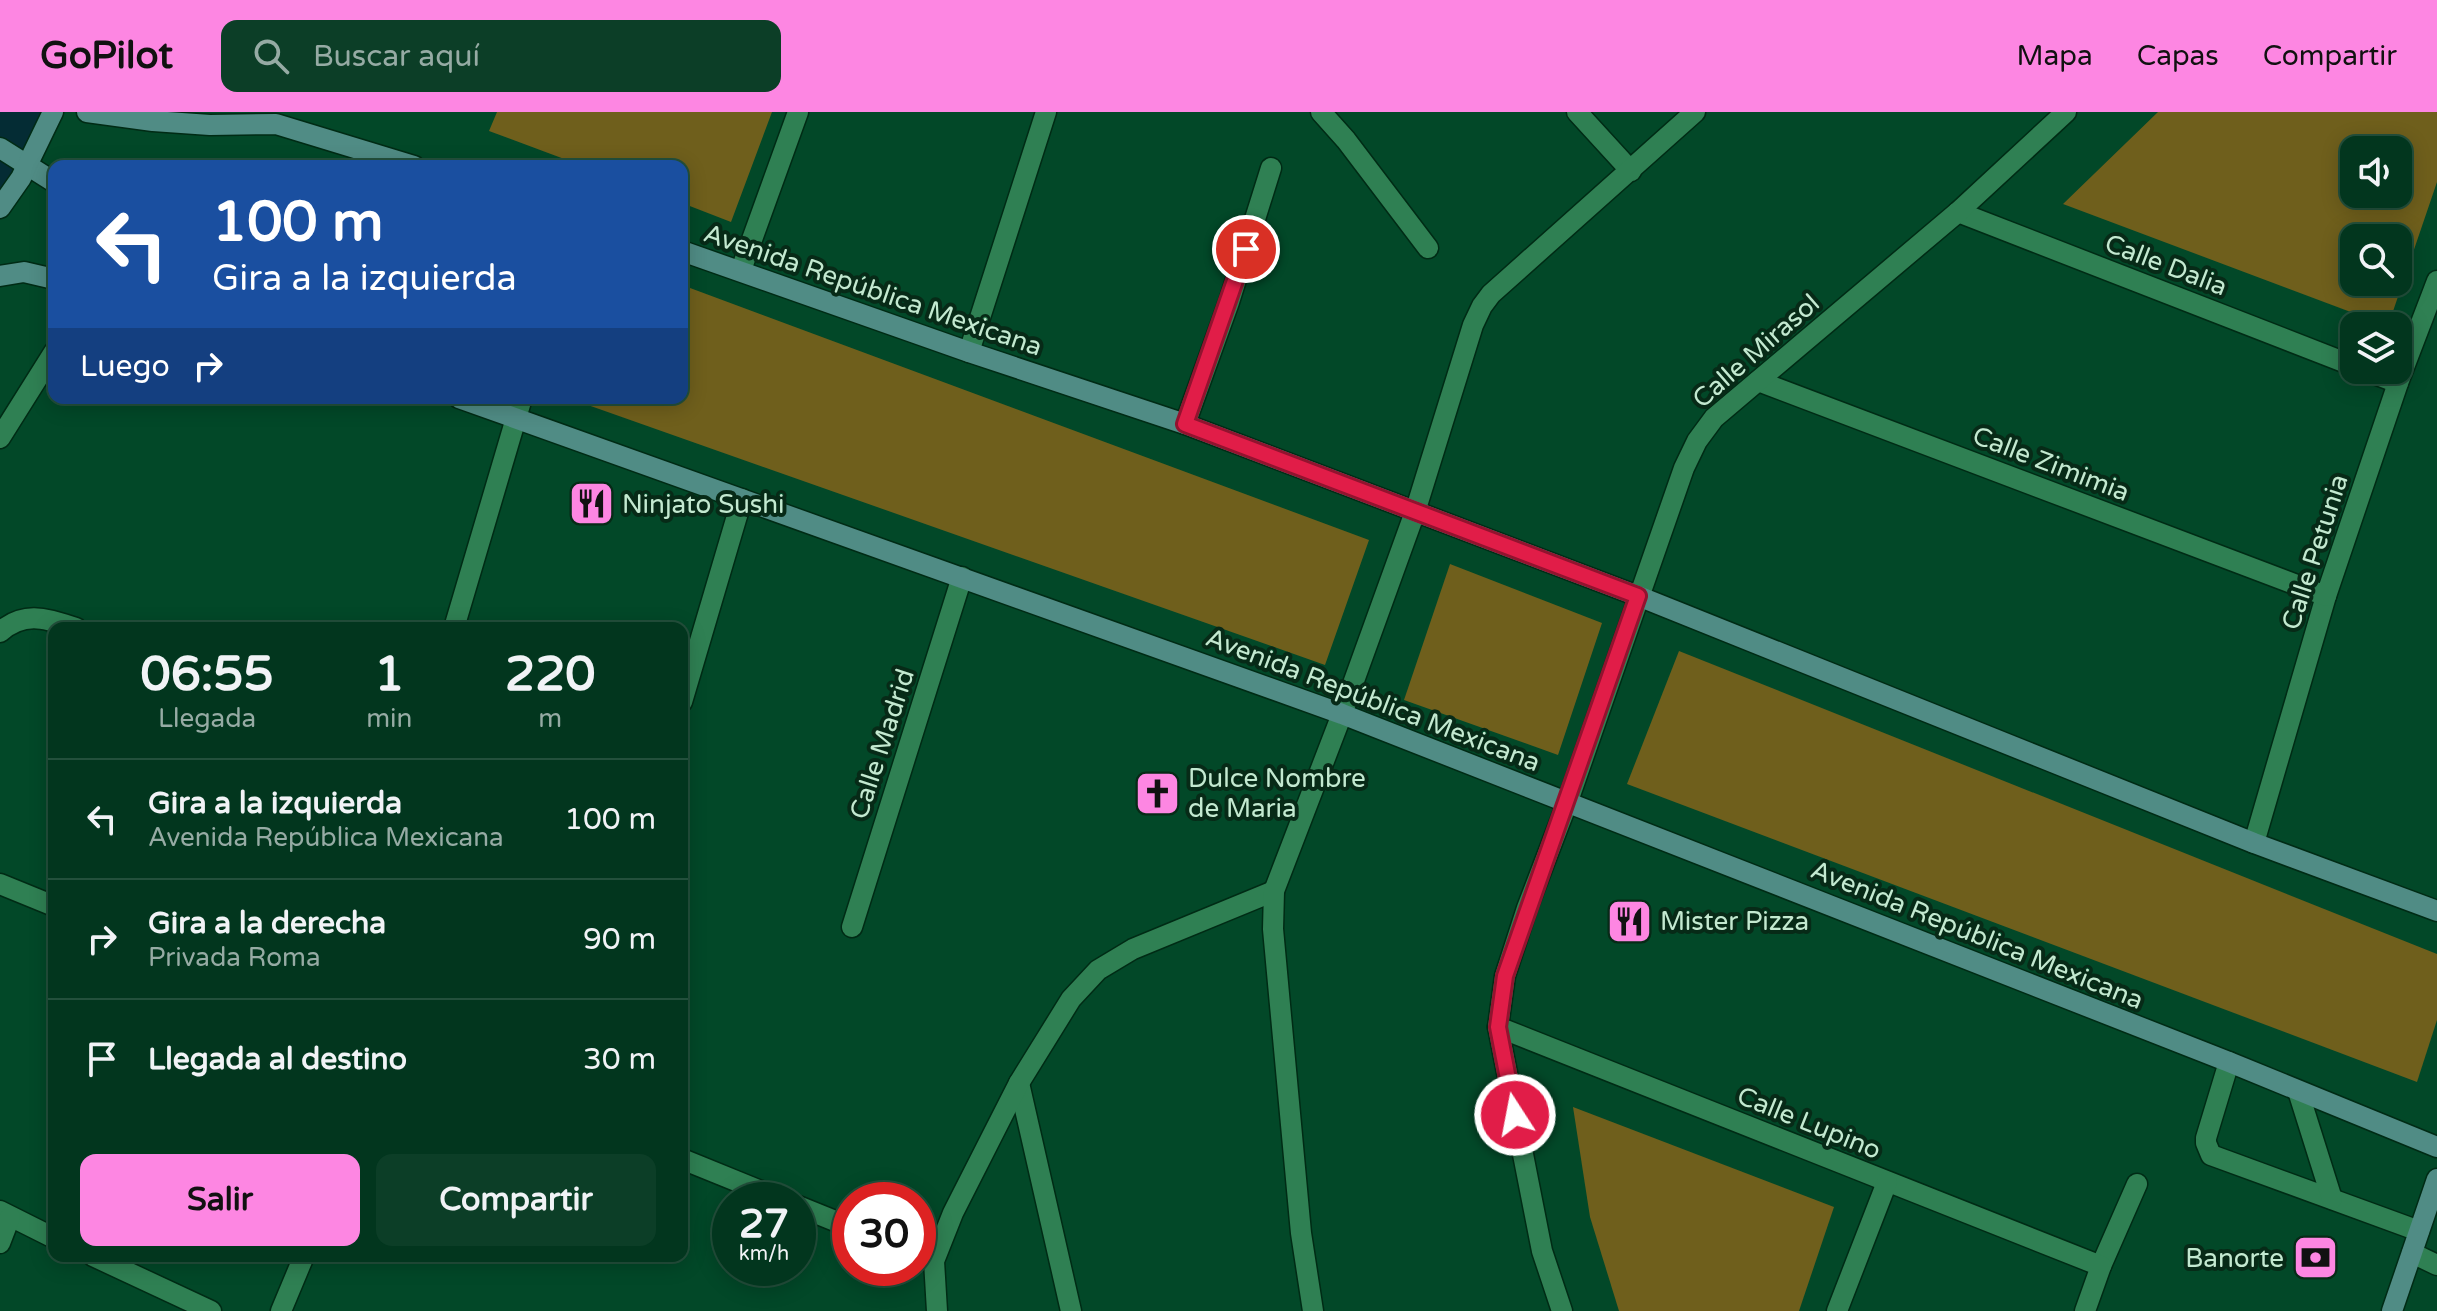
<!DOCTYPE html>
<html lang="es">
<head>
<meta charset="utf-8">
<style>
	body { margin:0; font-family:"Varela Round",sans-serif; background:#0c3e27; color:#f1f3f6; height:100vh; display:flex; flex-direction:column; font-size:30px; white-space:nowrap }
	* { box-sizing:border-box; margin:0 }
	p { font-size:26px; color:#96aba4 }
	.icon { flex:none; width:44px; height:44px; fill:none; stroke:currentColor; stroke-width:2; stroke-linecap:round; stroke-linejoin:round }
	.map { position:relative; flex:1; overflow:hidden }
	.details { position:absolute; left:48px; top:510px; width:640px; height:640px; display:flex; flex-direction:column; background:#02361e; border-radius:16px; box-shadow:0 4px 20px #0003,0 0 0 2px #23503c }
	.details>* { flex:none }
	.top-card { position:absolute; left:48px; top:48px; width:640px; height:244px; border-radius:16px; box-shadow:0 4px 20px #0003,0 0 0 2px #23503c; background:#1a4fa0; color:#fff; overflow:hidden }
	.tools { position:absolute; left:2340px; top:24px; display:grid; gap:16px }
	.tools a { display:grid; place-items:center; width:72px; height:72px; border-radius:16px; background:#02361e; box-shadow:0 4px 20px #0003,0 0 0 2px #23503c; font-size:40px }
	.speed { position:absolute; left:712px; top:1070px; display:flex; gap:16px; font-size:40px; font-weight:700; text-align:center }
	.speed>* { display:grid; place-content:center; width:104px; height:104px; border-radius:50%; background:#02361e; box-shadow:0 4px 20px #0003,0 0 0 2px #23503c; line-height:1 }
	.speed small { font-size:20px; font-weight:400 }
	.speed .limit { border:12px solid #d22; background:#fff; color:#111 }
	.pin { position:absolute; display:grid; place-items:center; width:68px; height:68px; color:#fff; margin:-34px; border:4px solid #fff; border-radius:50%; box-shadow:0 2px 8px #0007 }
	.me { position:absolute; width:88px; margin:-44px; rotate:349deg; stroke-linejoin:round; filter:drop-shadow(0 0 6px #0008) }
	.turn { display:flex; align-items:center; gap:28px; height:168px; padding:0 32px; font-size:36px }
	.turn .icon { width:104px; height:104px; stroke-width:2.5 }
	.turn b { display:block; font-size:56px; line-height:68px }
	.then { display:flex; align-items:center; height:76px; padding:0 32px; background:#0003; gap:16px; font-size:30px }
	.eta { display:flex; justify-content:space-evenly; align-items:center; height:136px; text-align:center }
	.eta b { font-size:48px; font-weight:700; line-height:56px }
	.primary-button { display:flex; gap:16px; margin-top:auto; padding:16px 32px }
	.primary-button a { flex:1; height:92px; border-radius:16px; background:#fd86e2; color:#111; font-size:32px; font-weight:700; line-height:92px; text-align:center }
	.primary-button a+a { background:#0c3e27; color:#f1f3f6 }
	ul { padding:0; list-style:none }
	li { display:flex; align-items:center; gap:24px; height:120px; padding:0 32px; border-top:2px solid #23503c }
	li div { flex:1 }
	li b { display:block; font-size:30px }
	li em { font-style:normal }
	header { display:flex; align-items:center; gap:48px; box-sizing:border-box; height:112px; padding:0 40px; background:#fd86e2; color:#111 }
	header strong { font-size:38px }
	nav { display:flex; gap:44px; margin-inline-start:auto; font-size:28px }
	.search { width:560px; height:72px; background:#0c3e27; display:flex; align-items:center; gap:20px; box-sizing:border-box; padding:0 28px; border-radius:16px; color:#96aba4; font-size:30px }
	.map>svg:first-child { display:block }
</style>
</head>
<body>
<header>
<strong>GoPilot</strong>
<div class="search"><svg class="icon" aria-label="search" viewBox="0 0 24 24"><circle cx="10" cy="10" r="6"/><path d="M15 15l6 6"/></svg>Buscar aquí</div>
<nav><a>Mapa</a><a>Capas</a><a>Compartir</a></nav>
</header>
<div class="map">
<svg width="2437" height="1199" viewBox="0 0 2437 1199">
	<rect width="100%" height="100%" fill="#024828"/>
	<g fill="#6f5f1c" fill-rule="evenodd">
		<polygon points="497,0 772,0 731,110 682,91 682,54 583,54 489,19"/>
		<path d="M2158,0H2437V70L2388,214L2063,92ZM2354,38H2398V82H2354ZM2354,126H2398V170H2354Z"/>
		<polygon points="682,173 1369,428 1325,553 585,292 587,286 682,286"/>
		<polygon points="1450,452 1602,511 1558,643 1404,588"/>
		<polygon points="1679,539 2437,842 2437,908 2417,970 1627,672"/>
		<polygon points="1573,995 1834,1095 1799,1199 1619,1199 1590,1105"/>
	</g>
	<polygon fill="#042c34" points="0,0 52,0 0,86"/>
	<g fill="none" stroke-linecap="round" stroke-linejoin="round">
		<defs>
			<g id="service">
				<polyline points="1321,0 1346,28 1428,136"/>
				<polyline points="0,326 54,240"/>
				<polyline points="2229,950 2206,1026 2206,1031 2211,1043 2419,1119"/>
				<polyline points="2298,979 2332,1087"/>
				<polyline points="2412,1141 2437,1153"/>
				<polyline points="2101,1154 2137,1072"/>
			</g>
			<polyline id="pedestrian" points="2254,731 2326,484"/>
			<g id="minor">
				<polyline points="1577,0 1631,59"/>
				<polyline points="1958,100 2354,254"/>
				<polyline points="741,158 798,0"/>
				<polyline points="969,240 1046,0"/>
				<polyline points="2364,258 2398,271"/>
				<polyline points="1758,269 2326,484 2398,271 2437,169"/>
				<polyline points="1185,312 1229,190 1271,56"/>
				<polyline points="454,516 522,286"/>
				<path d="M0,520C25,498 47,507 76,516"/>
				<polyline points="682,590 742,387"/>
				<polyline points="0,772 54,794"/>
				<polyline points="852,815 962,465"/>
				<polyline points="1498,915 2101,1154 2085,1199"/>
				<polyline points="1019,971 1071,1199"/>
				<polyline points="682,1047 783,1088"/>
				<polyline points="798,1094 850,1115"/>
				<polyline points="0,1099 54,1126"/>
				<polyline points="0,1131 10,1105"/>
				<polyline points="93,1144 211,1199"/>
				<polyline points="281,1199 304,1144"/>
				<polyline points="937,1199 934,1149 953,1101 1019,971 1071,887 1098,858 1133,837 1274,779"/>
				<polyline points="1313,1199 1301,1121 1273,817 1274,779 1342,602 1415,400 1473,213 1482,194 1491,182 1695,0"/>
				<polyline points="1562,1199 1542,1139 1498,915 1505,864 1527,796 1568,689 1684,356 1697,329 1714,306 1958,100 2066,0"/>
				<polyline points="1837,1199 1887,1070"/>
			</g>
			<g id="secondary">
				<polyline points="87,0 153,9 210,13 276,12 414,54"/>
				<polyline points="0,36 54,70"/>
				<polyline points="0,96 21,66 53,0"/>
				<polyline points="682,139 969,240 1185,312 1638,484 2254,731 2437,799"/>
				<polyline points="0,164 24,160 54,167"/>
				<polyline points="459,286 1342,602 2229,950 2437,1035"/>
				<polyline points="2392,1199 2437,1067"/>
			</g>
		</defs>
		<use href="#service" stroke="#002b15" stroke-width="23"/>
		<use href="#pedestrian" stroke="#002b15" stroke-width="23"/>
		<use href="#minor" stroke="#002b15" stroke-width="23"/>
		<use href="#secondary" stroke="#002b15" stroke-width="23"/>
		<use href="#service" stroke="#2f8053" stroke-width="20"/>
		<use href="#pedestrian" stroke="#2f8053" stroke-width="20"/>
		<use href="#minor" stroke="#2f8053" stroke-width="20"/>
		<use href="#secondary" stroke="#508c85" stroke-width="20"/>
	</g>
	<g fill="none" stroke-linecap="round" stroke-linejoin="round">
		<defs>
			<polyline id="route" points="1246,137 1185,312 1638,484 1505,864 1498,915 1515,1003"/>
		</defs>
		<use href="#route" stroke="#92132f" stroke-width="20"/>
		<use href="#route" stroke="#e11d48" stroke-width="14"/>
	</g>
	<defs>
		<symbol id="restaurant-square" viewBox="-11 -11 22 22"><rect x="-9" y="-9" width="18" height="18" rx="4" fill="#fd86e2" stroke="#072a17"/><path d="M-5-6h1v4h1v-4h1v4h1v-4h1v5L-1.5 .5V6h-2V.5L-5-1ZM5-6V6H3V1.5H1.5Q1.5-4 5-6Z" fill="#111"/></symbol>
		<symbol id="church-square" viewBox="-11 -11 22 22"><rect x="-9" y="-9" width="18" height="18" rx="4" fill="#fd86e2" stroke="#072a17"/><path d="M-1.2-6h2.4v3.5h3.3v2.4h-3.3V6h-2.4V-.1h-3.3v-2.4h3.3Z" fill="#111"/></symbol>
		<symbol id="bank-square" viewBox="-11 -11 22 22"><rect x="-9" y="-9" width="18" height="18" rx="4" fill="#fd86e2" stroke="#072a17"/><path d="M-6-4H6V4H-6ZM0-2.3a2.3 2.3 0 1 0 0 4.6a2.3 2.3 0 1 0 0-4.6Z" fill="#111"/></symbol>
	</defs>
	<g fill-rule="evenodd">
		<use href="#restaurant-square" x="566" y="366" width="51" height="51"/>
		<use href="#church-square" x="1132" y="656" width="51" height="51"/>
		<use href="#restaurant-square" x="1604" y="784" width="51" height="51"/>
		<use href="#bank-square" x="2290" y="1120" width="51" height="51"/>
	</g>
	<g text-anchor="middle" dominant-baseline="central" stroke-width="8" stroke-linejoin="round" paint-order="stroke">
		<g font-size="26" fill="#c3e9d0" stroke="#072a17">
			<text transform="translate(2166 153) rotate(21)">Calle Dalia</text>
			<text transform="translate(873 178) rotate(19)">Avenida República Mexicana</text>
			<text transform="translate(1756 239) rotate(-41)">Calle Mirasol</text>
			<text transform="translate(2051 352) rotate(21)">Calle Zimimia</text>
			<text transform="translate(2315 440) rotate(-72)">Calle Petunia</text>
			<text transform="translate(1373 588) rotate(21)">Avenida República Mexicana</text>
			<text transform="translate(882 632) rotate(-72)">Calle Madrid</text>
			<text transform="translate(1977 823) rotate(22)">Avenida República Mexicana</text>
			<text transform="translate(1809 1011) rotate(22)">Calle Lupino</text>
		</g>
		<g font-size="26" fill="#c3e9d0" stroke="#072a17" text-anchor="start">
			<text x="622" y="392">Ninjato Sushi</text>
			<text x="1188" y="666">Dulce Nombre<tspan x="1188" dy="30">de Maria</tspan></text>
			<text x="1660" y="809">Mister Pizza</text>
			<text x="2284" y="1146" text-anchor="end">Banorte</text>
		</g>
	</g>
</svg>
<div class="tools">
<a><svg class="icon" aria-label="sound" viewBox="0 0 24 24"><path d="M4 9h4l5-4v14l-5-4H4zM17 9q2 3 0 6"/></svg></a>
<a><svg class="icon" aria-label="search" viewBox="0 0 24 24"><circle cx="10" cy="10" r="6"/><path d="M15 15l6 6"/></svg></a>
<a><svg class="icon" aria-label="layers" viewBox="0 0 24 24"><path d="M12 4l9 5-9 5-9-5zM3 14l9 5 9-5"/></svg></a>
</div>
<div class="speed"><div>27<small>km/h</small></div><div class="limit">30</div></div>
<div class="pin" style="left:1246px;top:137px;background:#d93025"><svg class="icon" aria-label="arrive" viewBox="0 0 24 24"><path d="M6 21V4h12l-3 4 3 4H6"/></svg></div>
<svg class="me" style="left:1515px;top:1003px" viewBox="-20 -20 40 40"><circle r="17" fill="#e11d48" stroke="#fff" stroke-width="3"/><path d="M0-11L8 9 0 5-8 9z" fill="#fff"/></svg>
<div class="top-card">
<div class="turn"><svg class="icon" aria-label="left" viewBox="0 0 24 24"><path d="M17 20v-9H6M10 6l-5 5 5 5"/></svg><div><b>100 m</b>Gira a la izquierda</div></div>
<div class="then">Luego<svg class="icon" aria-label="right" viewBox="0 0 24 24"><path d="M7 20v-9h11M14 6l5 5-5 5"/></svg></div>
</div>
<section class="details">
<div class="eta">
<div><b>06:55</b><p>Llegada</p></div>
<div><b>1</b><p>min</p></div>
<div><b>220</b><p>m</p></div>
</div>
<ul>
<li><svg class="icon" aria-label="left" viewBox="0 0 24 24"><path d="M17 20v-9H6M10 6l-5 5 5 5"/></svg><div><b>Gira a la izquierda</b><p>Avenida República Mexicana</p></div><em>100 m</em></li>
<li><svg class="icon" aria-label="right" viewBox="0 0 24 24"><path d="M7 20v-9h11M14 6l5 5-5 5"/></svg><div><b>Gira a la derecha</b><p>Privada Roma</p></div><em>90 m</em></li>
<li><svg class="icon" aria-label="arrive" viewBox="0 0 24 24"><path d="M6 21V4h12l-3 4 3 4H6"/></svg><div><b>Llegada al destino</b></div><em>30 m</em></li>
</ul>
<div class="primary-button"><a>Salir</a><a>Compartir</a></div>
</section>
</div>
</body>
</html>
